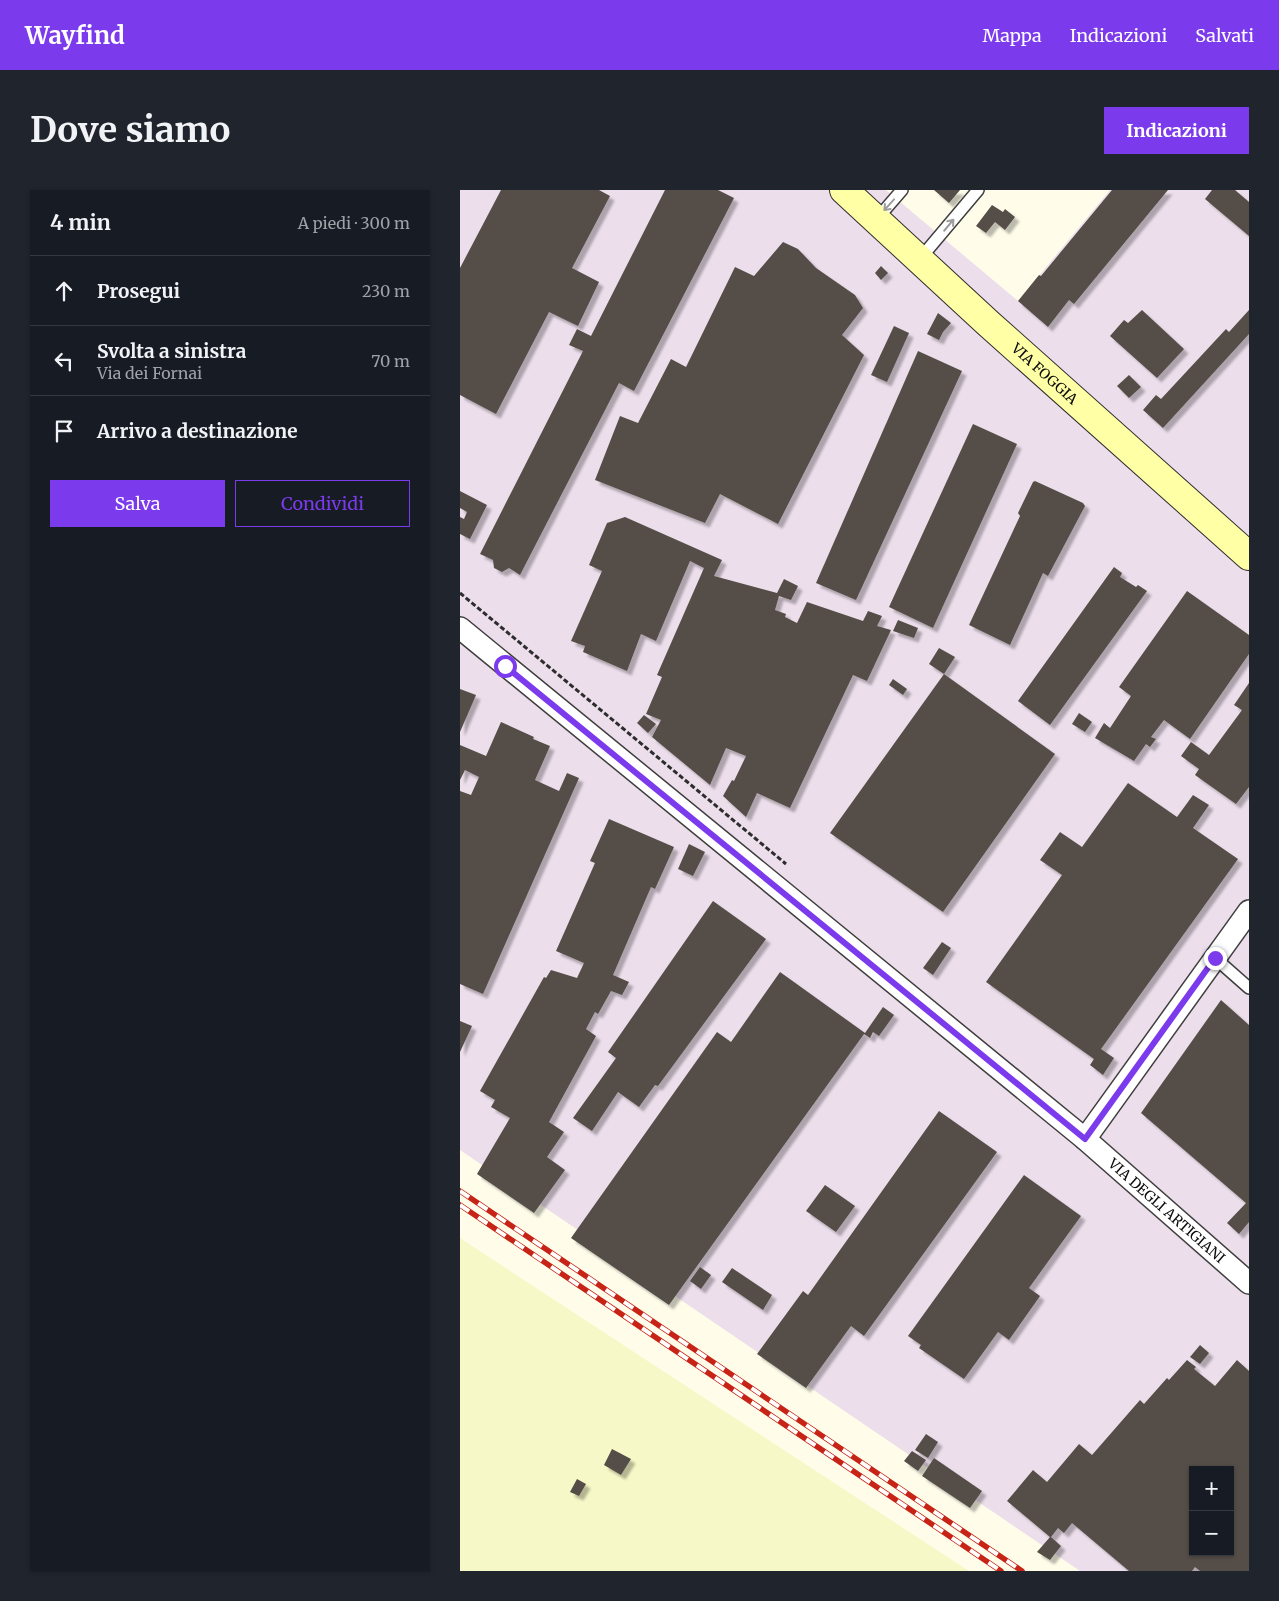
<!DOCTYPE html>
<html lang="it">
<head>
<meta charset="utf-8">
<style>
  :root { --surface:#171b24; --page:#20242c; --text:#f1f3f6; --muted:#9ea1a6; --line:#363941; --accent:#7c3aed }
  body { margin:0; font-family:Merriweather,serif; background:var(--page); color:var(--text) }
  .controls { position:absolute; right:15px; bottom:15px; display:grid; overflow:hidden; border-radius:0px; box-shadow:0 1px 4px #0004 }
  .controls button { width:45px; height:45px; display:grid; place-items:center; padding:0; border:0; border-bottom:1px solid var(--line); background:var(--surface); color:var(--text); font:25px sans-serif }
  .stop { position:absolute; width:15px; height:15px; margin:-11px; border:4px solid #7c3aed; border-radius:50%; background:#fff }
  .stop.end { background:#7c3aed; border-color:#fff; box-shadow:0 1px 5px #0008 }
  .list { margin:0; padding:0; list-style:none }
  h2 { display:flex; justify-content:space-between; align-items:center; height:65px; margin:0; padding:0 20px; font-size:21px }
  h2 small { font-size:16px; font-weight:400; color:var(--muted) }
  .list li { display:grid; grid-template-columns:32px 1fr auto; gap:15px; align-items:center; box-sizing:border-box; height:70px; padding:0 20px; border-top:1px solid var(--line) }
  .list b { display:block; font-size:19px; white-space:nowrap }
  .list p { margin:0; font-size:16px; white-space:nowrap; color:var(--muted) }
  .list em { font-size:16px; font-style:normal; color:var(--muted) }
  .actions { display:flex; gap:10px; padding:15px 20px }
  .actions a { flex:1; padding:11px 0; border:1px solid var(--accent); border-radius:0px; text-align:center; font-size:18px; color:var(--accent) }
  .actions .main { background:var(--accent); color:#fff }
  .icon { flex:none; width:28px; height:28px; fill:none; stroke:currentColor; stroke-width:2; stroke-linecap:round; stroke-linejoin:round }
  .map { position:relative; flex:none; width:789px; height:1381px; overflow:hidden; border-radius:0px }
  header { display:flex; align-items:center; gap:30px; box-sizing:border-box; height:70px; padding:0 25px; background:var(--accent); color:#fff }
  header strong { font-size:24px }
  nav { display:flex; gap:28px; margin-inline-start:auto; font-size:18px }
  .intro { display:flex; align-items:center; justify-content:space-between; box-sizing:border-box; height:120px; padding:0 30px }
  h1 { margin:0; font-size:35px }
  .button { padding:12px 22px; border-radius:0px; background:var(--accent); color:#fff; font-size:18px; font-weight:700 }
  main { display:flex; gap:30px; padding:0 30px }
  aside { flex:1; background:var(--surface); border-radius:0px; box-shadow:0 1px 4px #0004 }
  .map>svg:first-child { display:block }
  .industrial { fill:#ecdeeb; fill-rule:evenodd }
  .farmland { fill:#f6f8c7 }
  .building { fill:#554e47; fill-rule:evenodd; filter:url(#shadow) }
  .lines { fill:none; stroke-linecap:round; stroke-linejoin:round }
  .lane-casing { stroke:#3e3e3e; stroke-width:14 }
  .street-casing { stroke:#3e3e3e; stroke-width:24 }
  .secondary-casing { stroke:#2d2d2d; stroke-width:30 }
  .path { stroke:#2d2d2d; stroke-width:3; stroke-dasharray:5 2.5; stroke-linecap:butt }
  .lane { stroke:#fff; stroke-width:11 }
  .street { stroke:#fff; stroke-width:21 }
  .secondary { stroke:#ffffa5; stroke-width:28 }
  .rail-casing { stroke:#c72317; stroke-width:5.5 }
  .rail { stroke:#fff; stroke-width:4; stroke-dasharray:11; stroke-linecap:butt }
  .oneway { stroke:#9d9d9d }
  .route { stroke:#7c3aed; stroke-width:6 }
  .labels { text-anchor:middle; dominant-baseline:central; stroke-width:5; stroke-linejoin:round; paint-order:stroke }
  .street-label { font-size:14px; fill:#0b0b0b; stroke:#fff }
</style>
</head>
<body>
<header>
<strong>Wayfind</strong>
<nav><a>Mappa</a><a>Indicazioni</a><a>Salvati</a></nav>
</header>
<div class="intro"><h1>Dove siamo</h1><a class="button">Indicazioni</a></div>
<main>
<aside>
<h2>4 min<small>A piedi · 300 m</small></h2>
<ul class="list">
<li><svg class="icon" aria-label="ahead" viewBox="0 0 24 24"><path d="M12 20V5M6 11l6-6 6 6"/></svg><div><b>Prosegui</b></div><em>230 m</em></li>
<li><svg class="icon" aria-label="left" viewBox="0 0 24 24"><path d="M17 20v-9H6M10 6l-5 5 5 5"/></svg><div><b>Svolta a sinistra</b><p>Via dei Fornai</p></div><em>70 m</em></li>
<li><svg class="icon" aria-label="arrive" viewBox="0 0 24 24"><path d="M6 21V4h12l-3 4 3 4H6"/></svg><div><b>Arrivo a destinazione</b></div></li>
</ul>
<div class="actions"><a class="main">Salva</a><a>Condividi</a></div>
</aside>
<div class="map">
<svg width="789" height="1381" viewBox="0 0 789 1381">
  <defs>
    <filter id="shadow"><feDropShadow dx="4.5" dy="4.5" stdDeviation="1" flood-color="#0004"/></filter>
  </defs>
  <rect width="100%" height="100%" fill="#fffdea"/>
  <path class="industrial" d="M 0,0 L 426,0 L 558,111 L 650,0 L 789,0 L 789,1381 L 620,1381 L 0,960 ZM 733,1280 L 770,1280 L 770,1362 L 733,1362 Z"/>
  <polygon class="farmland" points="0,1048 12,1056 509,1381 0,1381"/>
  <g class="building">
    <polygon points="41,0 139,0 150,6 112,78 139,92 118,136 89,122 36,224 0,205 0,78"/>
    <polygon points="205,0 258,0 274,8 174,201 159,193 60,385 49,378 42,382 34,378 33,370 20,364 123,161 109,155 117,139 131,146"/>
    <polygon points="474,0 500,0 489,13"/>
    <polygon points="652,0 708,0 614,114 609,110 588,137 558,111 579,85 581,86"/>
    <polygon points="752,0 775,0 789,12 789,46 745,9"/>
    <polygon points="532,15 543,22 545,19 555,27 545,40 535,32 526,43 516,36"/>
    <polygon points="323,52 338,59 356,78 395,105 403,118 382,145 404,165 318,334 260,304 245,333 135,290 160,226 178,233 211,169 226,177 275,77 294,86"/>
    <polygon points="421,76 428,83 421,90 415,83"/>
    <polygon points="682,120 724,159 697,188 650,146 664,130 668,133"/>
    <polygon points="789,120 789,144 703,238 683,220 696,205 701,209 766,139 769,142"/>
    <polygon points="478,123 491,133 483,142 479,150 467,144"/>
    <polygon points="434,136 449,143 427,192 411,185"/>
    <polygon points="458,161 502,181 396,410 356,393"/>
    <polygon points="669,185 681,197 669,208 657,196"/>
    <polygon points="513,234 557,254 473,438 429,417"/>
    <polygon points="575,291 623,313 625,316 588,386 583,383 550,455 509,435 560,326 558,323 573,292"/>
    <polygon points="0,301 27,315 10,349 0,344 0,327 4,329 7,322 0,318"/>
    <polygon points="165,327 262,370 254,386 317,403 324,389 338,396 331,410 319,406 315,420 326,424 325,427 337,433 347,412 403,431 408,421 422,426 417,436 431,440 407,491 393,485 330,618 297,603 286,627 263,606 272,590 274,591 286,566 266,558 250,595 192,547 201,530 186,524 202,487 197,485 244,378 230,371 196,451 181,444 167,481 123,462 125,456 111,451 142,381 129,375 147,333"/>
    <polygon points="654,377 662,383 660,387 676,397 678,395 687,401 590,535 558,511"/>
    <polygon points="727,401 789,445 789,464 730,549 704,530 691,547 696,549 690,557 686,554 674,571 635,548 644,533 650,538 671,506 659,497"/>
    <polygon points="438,430 458,438 454,448 433,441"/>
    <polygon points="479,458 495,467 484,484 469,474"/>
    <polygon points="484,484 595,564 483,722 370,643"/>
    <polygon points="433,489 447,499 443,505 429,495"/>
    <polygon points="789,493 789,597 776,614 735,585 739,579 721,566 731,552 749,565 782,520 774,515"/>
    <polygon points="0,499 16,505 0,542"/>
    <polygon points="619,523 632,532 625,542 612,534"/>
    <polygon points="184,525 196,534 188,543 177,533"/>
    <polygon points="41,532 74,547 73,549 90,556 75,590 99,601 107,583 119,588 23,804 0,794 0,601 11,605 19,587 5,580 0,590 0,555 26,566"/>
    <polygon points="668,593 717,627 733,605 749,615 733,638 778,669 641,859 654,868 643,885 630,875 634,869 526,792 602,685 580,670 600,642 622,657"/>
    <polygon points="149,629 214,657 195,699 191,697 153,785 169,792 162,805 151,801 138,824 135,822 126,839 136,846 89,932 104,942 87,967 105,980 74,1023 17,984 50,928 31,917 35,910 20,901 84,787 86,788 91,780 117,788 124,773 96,761 135,673 130,671"/>
    <polygon points="229,654 245,662 233,686 218,679"/>
    <polygon points="253,711 306,749 198,896 195,895 179,917 158,902 132,941 113,928 156,868 148,862"/>
    <polygon points="482,752 491,758 473,785 463,778"/>
    <polygon points="320,782 405,843 423,817 434,825 419,846 413,842 410,848 404,844 209,1115 111,1048 257,842 271,852"/>
    <polygon points="761,810 789,835 789,1032 779,1044 767,1033 786,1013 681,923"/>
    <polygon points="0,831 12,836 0,862"/>
    <polygon points="479,921 537,962 404,1146 391,1136 346,1198 297,1164 343,1101 348,1105"/>
    <polygon points="564,985 621,1026 569,1098 580,1106 549,1150 538,1142 504,1189 459,1158 461,1155 448,1146"/>
    <polygon points="365,995 395,1016 376,1042 346,1021"/>
    <polygon points="240,1077 251,1085 241,1099 230,1091"/>
    <polygon points="272,1078 312,1105 303,1120 262,1092"/>
    <polygon points="740,1155 749,1163 740,1174 730,1167"/>
    <path d="M 727,1170 L 736,1177 L 734,1179 L 755,1196 L 777,1170 L 789,1181 L 789,1381 L 740,1381 L 735,1377 L 732,1381 L 669,1381 L 612,1333 L 604,1343 L 598,1338 L 591,1347 L 601,1356 L 590,1370 L 577,1362 L 590,1347 L 547,1311 L 573,1280 L 587,1292 L 619,1254 L 632,1265 L 680,1210 L 684,1214 L 707,1188 L 709,1190 ZM 733,1280 L 770,1280 L 770,1362 L 733,1362 Z"/>
    <polygon points="466,1244 478,1252 468,1268 455,1260"/>
    <polygon points="152,1259 171,1269 161,1285 144,1275"/>
    <polygon points="452,1261 466,1270 458,1281 444,1271"/>
    <polygon points="474,1268 522,1301 510,1318 462,1286"/>
    <polygon points="117,1289 126,1294 119,1306 110,1302"/>
  </g>
  <g class="lines">
    <defs>
      <g id="lane">
        <polyline points="416,30 442,0"/>
        <polyline points="459,70 518,0"/>
        <polyline points="755,768 789,798"/>
      </g>
      <g id="street">
        <path id="s1" d="M 0,438 L 625,949 L 789,1093"/>
        <polyline points="625,949 789,721"/>
      </g>
      <g id="secondary">
        <path id="s2" d="M 384,0 L 529,134 L 789,366"/>
      </g>
    </defs>
    <use href="#lane" class="lane-casing"/>
    <use href="#street" class="street-casing"/>
    <use href="#secondary" class="secondary-casing"/>
    <polyline class="path" points="0,403 326,674"/>
    <use href="#lane" class="lane"/>
    <use href="#street" class="street"/>
    <use href="#secondary" class="secondary"/>
    <defs>
      <g id="rail">
        <polyline points="0,1001 562,1381"/>
        <polyline points="0,1015 541,1381"/>
      </g>
    </defs>
    <use href="#rail" class="rail-casing"/>
    <use href="#rail" class="rail"/>
  </g>
  <defs><path id="oneway-shaft" d="M-6 0H5M1.5-3L5.5 0L1.5 3" fill="none" stroke-width="1.6" stroke-linecap="round" stroke-linejoin="round" transform="scale(1.25)"/></defs>
  <g class="oneway">
    <use href="#oneway-shaft" transform="translate(429 15) rotate(132)"/>
    <use href="#oneway-shaft" transform="translate(489 35) rotate(-50)"/>
  </g>
  <g class="lines">
    <polyline class="route" points="45,476 625,949 755,768"/>
  </g>
  <g class="labels">
    <g class="street-label">
      <text stroke="none"><textPath href="#s2" startOffset="272">VIA FOGGIA</textPath></text>
      <text stroke="none"><textPath href="#s1" startOffset="916">VIA DEGLI ARTIGIANI</textPath></text>
    </g>
  </g>
</svg>
<div class="controls">
<button>+</button>
<button>−</button>
</div>
<div class="stop" style="left:45px;top:476px"></div>
<div class="stop end" style="left:755px;top:768px"></div>
</div>
</main>
</body>
</html>
